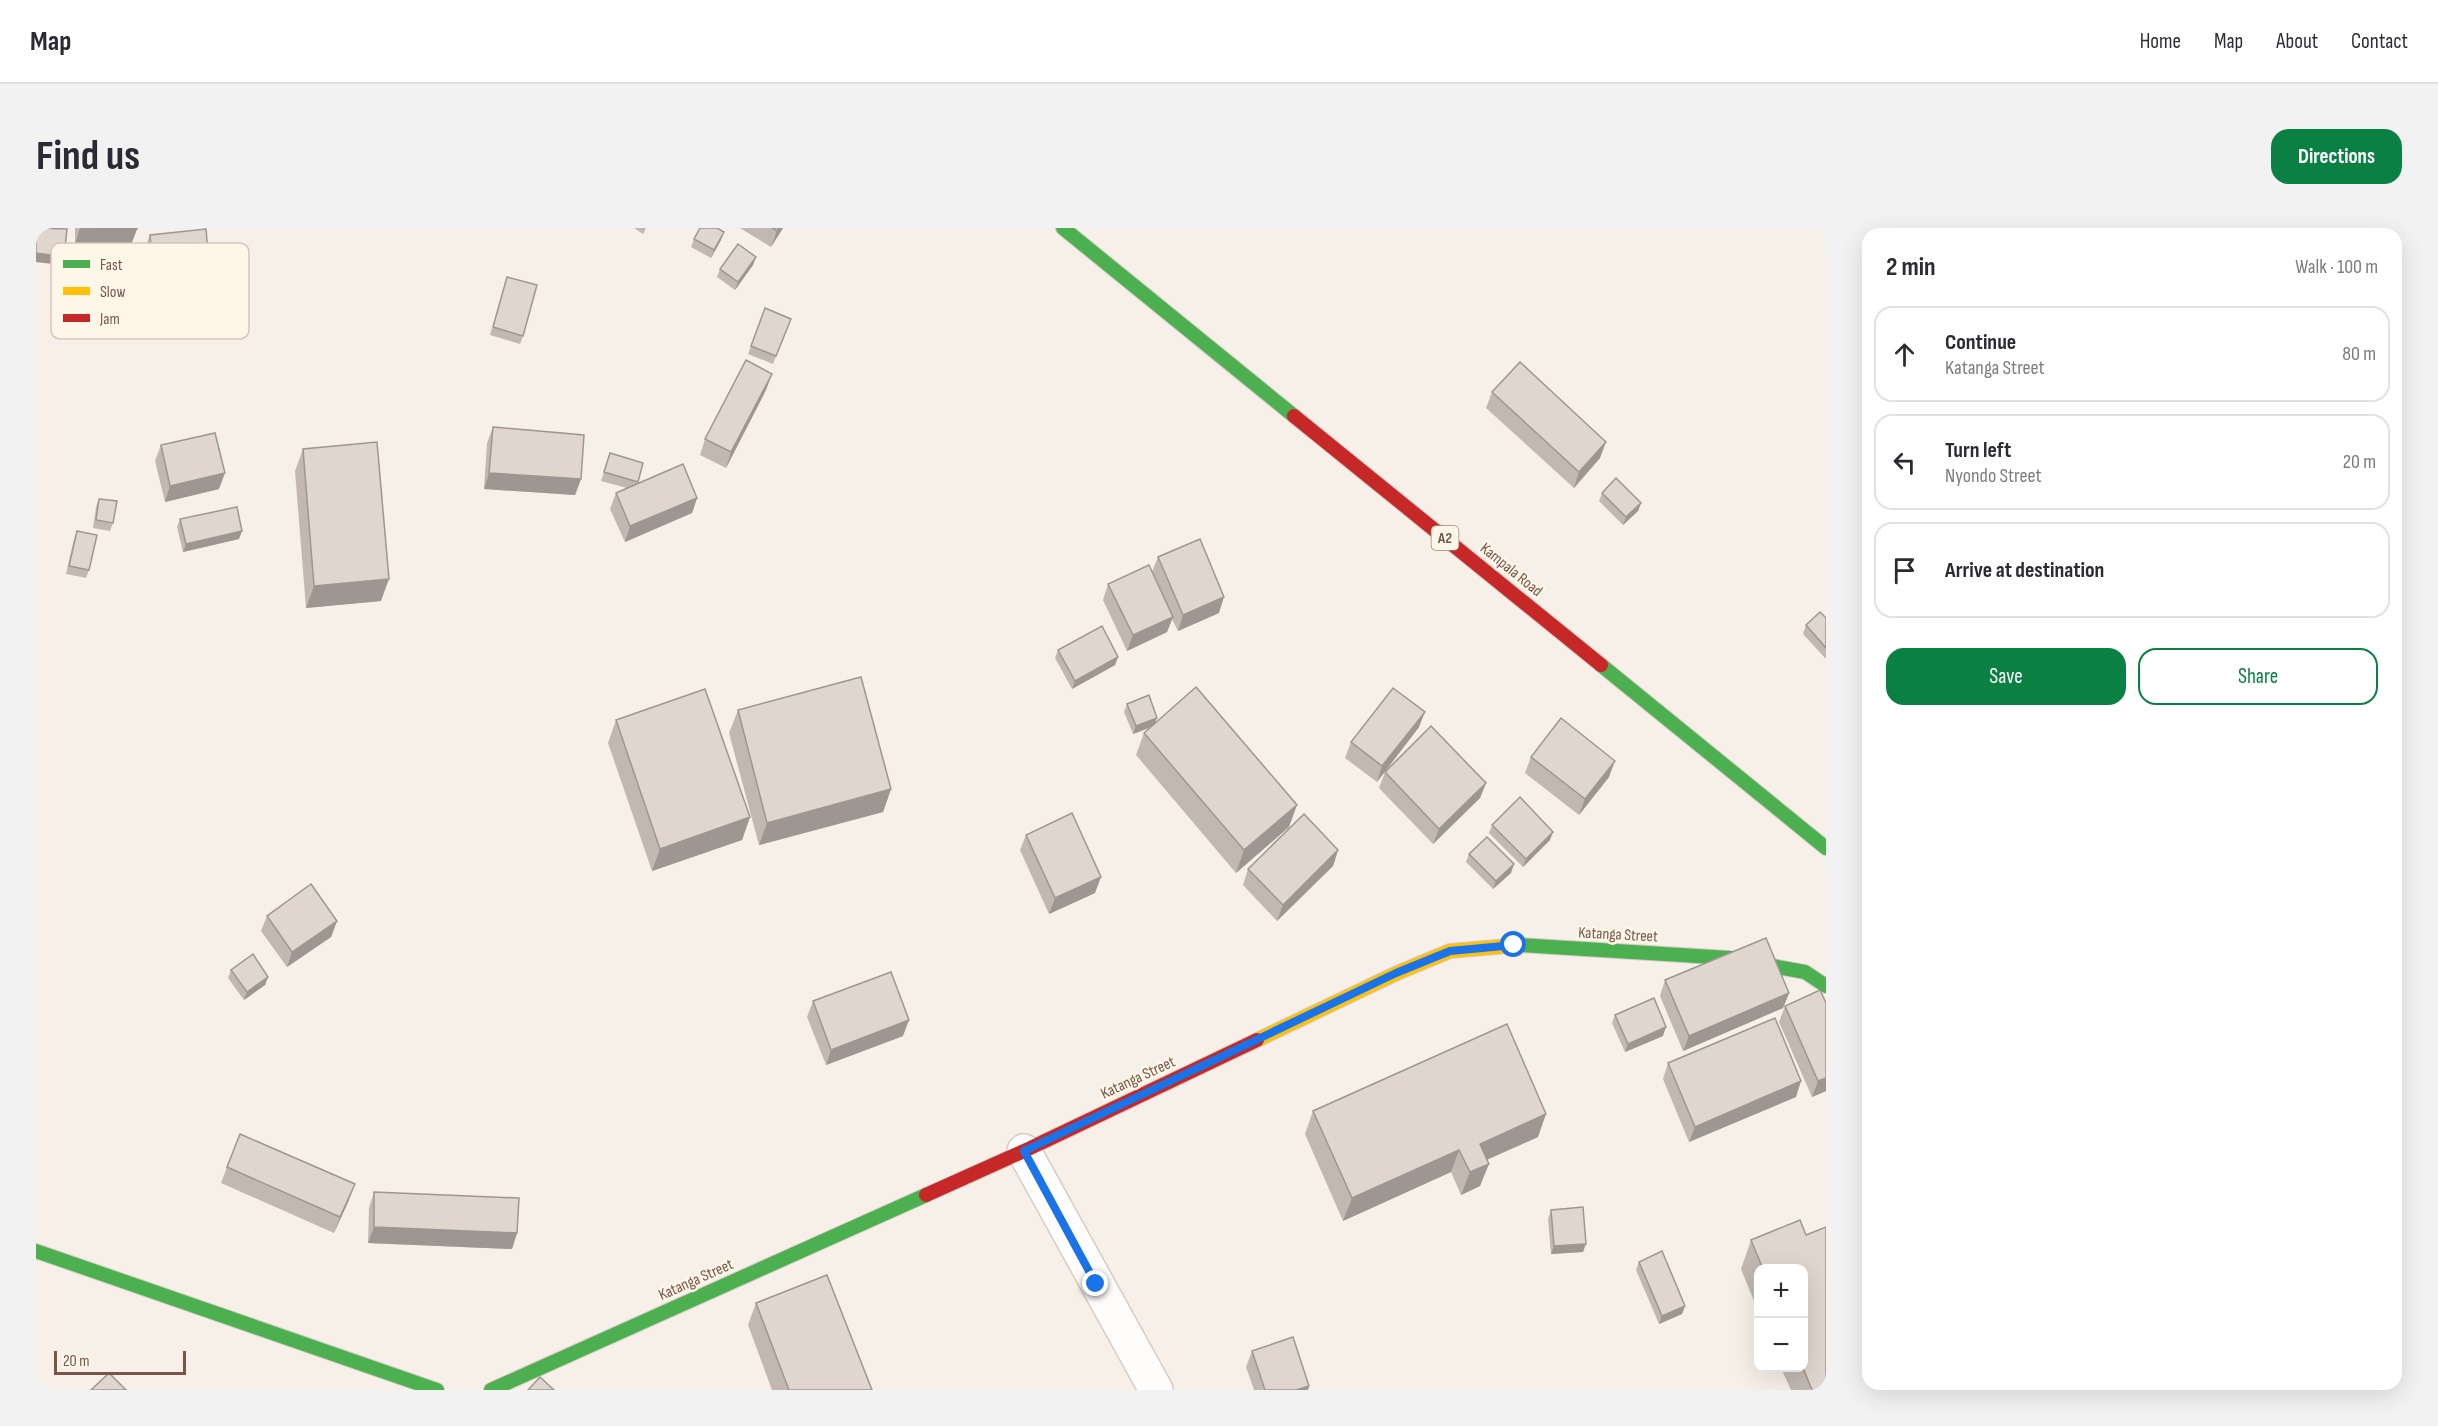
<!DOCTYPE html>
<html lang="en">
<head>
<meta charset="utf-8">
<style>
  :root { --surface:#fff; --page:#f2f2f3; --text:#2b2b33; --muted:#7c7c81; --line:#e1e1e2; --accent:#0b8043 }
  body { margin:0; font-family:"Sofia Sans Condensed",sans-serif; background:var(--page); color:var(--text) }
  .controls { position:absolute; right:18px; bottom:18px; display:grid; overflow:hidden; border-radius:12px; box-shadow:0 6px 24px #0002 }
  .controls button { width:54px; height:54px; display:grid; place-items:center; padding:0; border:0; border-bottom:2px solid var(--line); background:var(--surface); color:var(--text); font:30px sans-serif }
  .scale { position:absolute; left:18px; bottom:15px; width:132px; box-sizing:border-box; padding-left:6px; border:3px solid #755649; border-top:0; font-size:16px; line-height:21px; white-space:nowrap; color:#755649; -webkit-text-stroke:4px #fff6ea; paint-order:stroke }
  .stop { position:absolute; width:18px; height:18px; margin:-14px; border:4px solid #1a73e8; border-radius:50%; background:#fff }
  .stop.end { background:#1a73e8; border-color:#fff; box-shadow:0 2px 6px #0008 }
  .list { margin:0; padding:0; list-style:none }
  h2 { display:flex; justify-content:space-between; align-items:center; height:78px; margin:0; padding:0 24px; font-size:26px }
  h2 small { font-size:20px; font-weight:400; color:var(--muted) }
  .list li { display:grid; grid-template-columns:39px 1fr auto; gap:18px; align-items:center; box-sizing:border-box; height:96px; margin:0 12px 12px; padding:0 12px; border:2px solid var(--line); border-radius:18px }
  .list b { display:block; font-size:22px; white-space:nowrap }
  .list p { margin:0; font-size:20px; white-space:nowrap; color:var(--muted) }
  .list em { font-size:20px; font-style:normal; color:var(--muted) }
  .actions { display:flex; gap:12px; padding:18px 24px }
  .actions a { flex:1; padding:14px 0; border:2px solid var(--accent); border-radius:18px; text-align:center; font-size:21px; color:var(--accent) }
  .actions .main { background:var(--accent); color:#fff }
  .icon { flex:none; width:33px; height:33px; fill:none; stroke:currentColor; stroke-width:2; stroke-linecap:round; stroke-linejoin:round }
  .map { position:relative; flex:none; width:1790px; height:1162px; overflow:hidden; border-radius:18px }
  header { display:flex; align-items:center; gap:36px; box-sizing:border-box; height:84px; padding:0 30px; background:var(--surface); border-bottom:2px solid var(--line) }
  header strong { font-size:28px }
  nav { display:flex; gap:33px; margin-inline-start:auto; font-size:21px }
  .intro { display:flex; align-items:center; justify-content:space-between; box-sizing:border-box; height:144px; padding:0 36px }
  h1 { margin:0; font-size:42px }
  .button { padding:15px 27px; border-radius:18px; background:var(--accent); color:#fff; font-size:21px; font-weight:700 }
  main { display:flex; gap:36px; padding:0 36px }
  aside { flex:1; background:var(--surface); border-radius:18px; box-shadow:0 6px 24px #0002 }
  .map>svg:first-child { display:block }
  .lines { fill:none; stroke-linecap:round; stroke-linejoin:round }
  .street-casing { stroke:#d5ccc6; stroke-width:36 }
  .fast-casing { stroke:#d6ccc6; stroke-width:16 }
  .slow-casing { stroke:#d6ccc6; stroke-width:16 }
  .jam-casing { stroke:#d6ccc6; stroke-width:16 }
  .street { stroke:#fefdfc; stroke-width:33 }
  .fast { stroke:#4caf50; stroke-width:14 }
  .slow { stroke:#ffc107; stroke-width:14 }
  .jam { stroke:#c62828; stroke-width:14 }
  .wall { fill:#c2b8b1 }
  .shaded-wall { fill:#9e9690 }
  .building { fill:#e1d6ce; stroke:#9e9690; stroke-width:1.5 }
  .route { stroke:#1a73e8; stroke-width:8 }
  .labels { text-anchor:middle; dominant-baseline:central; stroke-width:5; stroke-linejoin:round; paint-order:stroke }
  .shield { fill:#fff6ea; stroke:#9e8679; stroke-width:1.5 }
  .shield-label { font-size:15px; font-weight:bold; fill:#755649 }
  .street-label { font-size:16px; fill:#755649; stroke:#fff6ea }
  .key { fill:#fff6ea; stroke:#d6c6ba; stroke-width:1.5 }
  .key-label { font-size:16px; fill:#755649 }
</style>
</head>
<body>
<header>
<strong>Map</strong>
<nav><a>Home</a><a>Map</a><a>About</a><a>Contact</a></nav>
</header>
<div class="intro"><h1>Find us</h1><a class="button">Directions</a></div>
<main>
<div class="map">
<svg width="1790" height="1162" viewBox="0 0 1790 1162">
  <rect width="100%" height="100%" fill="#f6f0e9"/>
  <g class="lines">
    <defs>
      <polyline id="street" points="988,923 1120,1162"/>
      <g id="fast">
        <polyline points="1027,0 1258,188"/>
        <polyline points="1565,437 1790,620"/>
        <polyline points="1483,717 1693,730 1769,744 1790,758"/>
        <polyline points="0,1023 401,1162"/>
        <polyline points="455,1162 890,967"/>
      </g>
      <polyline id="slow" points="1221,812 1361,745 1414,723 1483,717"/>
      <g id="jam">
        <polyline points="1258,188 1565,437"/>
        <polyline points="890,967 988,923 1221,812"/>
      </g>
    </defs>
    <use href="#street" class="street-casing"/>
    <use href="#fast" class="fast-casing"/>
    <use href="#slow" class="slow-casing"/>
    <use href="#jam" class="jam-casing"/>
    <use href="#street" class="street"/>
    <use href="#fast" class="fast"/>
    <use href="#slow" class="slow"/>
    <use href="#jam" class="jam"/>
  </g>
  <g class="wall">
    <polygon points="39,0 101,0 95,17 39,16"/>
    <polygon points="598,0 610,0 607,6"/>
    <polygon points="704,0 747,0 735,19"/>
    <polygon points="114,7 176,71 171,87 115,92 108,22"/>
    <polygon points="658,11 685,12 675,30 655,19"/>
    <polygon points="720,29 717,37 699,62 681,49 684,41"/>
    <polygon points="471,49 487,108 484,116 454,107"/>
    <polygon points="729,80 755,91 737,136 712,126"/>
    <polygon points="730,162 690,240 664,227 669,211"/>
    <polygon points="1456,164 1564,230 1538,260 1450,180"/>
    <polygon points="457,199 545,251 539,267 448,261 451,215"/>
    <polygon points="125,217 183,261 129,274 119,233"/>
    <polygon points="267,221 345,373 270,380 259,243"/>
    <polygon points="574,225 607,235 601,256 661,270 656,285 589,314 574,281 580,265 591,260 565,253"/>
    <polygon points="1566,265 1605,275 1602,283 1587,297 1563,273"/>
    <polygon points="63,271 77,295 74,303 57,300 60,279"/>
    <polygon points="144,291 203,311 147,324 141,299"/>
    <polygon points="41,303 53,342 50,350 30,346 38,311"/>
    <polygon points="1122,329 1183,385 1142,403 1136,391 1131,404 1091,423 1067,372 1072,356 1116,344"/>
    <polygon points="1790,390 1790,430 1789,430 1767,406 1770,397"/>
    <polygon points="1022,422 1082,429 1079,437 1036,461 1019,430"/>
    <polygon points="1091,476 1119,495 1253,599 1200,645 1100,527 1108,505 1115,499 1097,506 1088,484"/>
    <polygon points="702,482 855,561 847,584 723,617 693,505"/>
    <polygon points="580,492 714,589 706,612 616,643 572,515"/>
    <polygon points="1383,499 1341,554 1309,530 1315,514"/>
    <polygon points="1495,529 1573,549 1543,587 1489,545"/>
    <polygon points="1349,544 1450,555 1444,570 1397,616 1343,560"/>
    <polygon points="1456,597 1514,612 1487,639 1453,605"/>
    <polygon points="990,607 1059,665 1013,686 984,622"/>
    <polygon points="1302,622 1297,638 1241,693 1207,657 1212,641"/>
    <polygon points="1433,626 1475,645 1457,661 1430,634"/>
    <polygon points="231,688 301,693 295,709 251,739 225,703"/>
    <polygon points="195,742 232,749 229,757 208,772 192,750"/>
    <polygon points="1629,752 1753,765 1747,780 1647,823 1624,768"/>
    <polygon points="777,773 867,808 790,837 771,789"/>
    <polygon points="1790,775 1790,863 1776,869 1743,794 1749,778"/>
    <polygon points="1579,787 1627,808 1589,824 1576,795"/>
    <polygon points="1632,835 1760,869 1653,914 1627,851"/>
    <polygon points="1277,883 1502,909 1451,932 1444,958 1425,967 1415,944 1307,993 1269,906"/>
    <polygon points="191,939 313,972 298,1005 185,955"/>
    <polygon points="338,964 481,1005 476,1021 332,1015 333,980"/>
    <polygon points="1515,982 1547,1024 1515,1026 1512,991"/>
    <polygon points="1764,992 1770,1007 1790,999 1790,1162 1755,1162 1745,1140 1767,1140 1767,1041 1722,1041 1722,1083 1705,1041 1715,1012"/>
    <polygon points="1603,1034 1649,1078 1646,1086 1623,1096 1600,1042"/>
    <polygon points="720,1075 836,1162 736,1162 712,1097"/>
    <polygon points="1216,1123 1272,1162 1218,1162 1210,1139"/>
  </g>
  <g class="shaded-wall">
    <polygon points="44,0 101,1 95,17 39,16"/>
    <polygon points="743,0 747,0 735,19 741,3"/>
    <polygon points="688,4 685,12 675,30 678,22"/>
    <polygon points="0,25 28,29 25,37 0,34"/>
    <polygon points="720,29 717,37 699,62 702,54"/>
    <polygon points="176,71 171,87 115,92 120,76"/>
    <polygon points="736,146 730,162 690,240 695,224"/>
    <polygon points="1570,214 1564,230 1538,260 1543,244"/>
    <polygon points="189,245 183,261 129,274 134,258"/>
    <polygon points="453,245 545,251 539,267 448,261"/>
    <polygon points="661,270 656,285 589,314 594,298"/>
    <polygon points="1605,275 1602,283 1587,297 1590,289"/>
    <polygon points="206,303 203,311 147,324 150,316"/>
    <polygon points="353,351 345,373 270,380 278,358"/>
    <polygon points="1188,369 1183,385 1142,403 1147,387"/>
    <polygon points="1137,389 1131,404 1091,423 1097,407"/>
    <polygon points="1082,429 1079,437 1036,461 1039,453"/>
    <polygon points="1389,484 1383,499 1341,554 1346,538"/>
    <polygon points="1121,490 1118,498 1097,506 1100,498"/>
    <polygon points="1579,533 1573,549 1543,587 1549,571"/>
    <polygon points="1450,555 1444,570 1397,616 1403,601"/>
    <polygon points="855,561 847,584 723,617 731,595"/>
    <polygon points="1261,577 1253,599 1200,645 1208,622"/>
    <polygon points="714,589 706,612 616,643 624,621"/>
    <polygon points="1517,604 1514,612 1487,639 1490,631"/>
    <polygon points="1302,622 1297,638 1241,693 1247,677"/>
    <polygon points="1478,636 1475,645 1457,661 1460,653"/>
    <polygon points="1065,649 1059,665 1013,686 1019,670"/>
    <polygon points="301,693 295,709 251,739 256,724"/>
    <polygon points="232,749 229,757 208,772 211,764"/>
    <polygon points="1753,765 1747,780 1647,823 1653,808"/>
    <polygon points="873,792 867,808 790,837 795,822"/>
    <polygon points="1630,799 1627,808 1589,824 1592,816"/>
    <polygon points="1790,850 1790,863 1776,869 1782,853"/>
    <polygon points="1765,853 1760,869 1653,914 1659,899"/>
    <polygon points="1510,886 1502,909 1436,938 1444,916"/>
    <polygon points="1423,922 1415,944 1307,993 1316,970"/>
    <polygon points="1453,936 1444,958 1425,967 1434,944"/>
    <polygon points="319,956 313,972 298,1005 304,989"/>
    <polygon points="338,999 481,1005 476,1021 332,1015"/>
    <polygon points="1550,1016 1547,1024 1515,1026 1518,1018"/>
    <polygon points="1649,1078 1646,1086 1623,1096 1626,1088"/>
    <polygon points="1273,1158 1272,1162 1260,1162"/>
  </g>
  <g class="building">
    <polygon points="0,0 31,1 28,29 0,25"/>
    <polygon points="53,0 101,0 101,1"/>
    <polygon points="664,0 681,0 688,4 678,22 658,11"/>
    <polygon points="736,0 743,0 741,3"/>
    <polygon points="170,1 176,71 120,76 114,7"/>
    <polygon points="702,16 720,29 702,54 684,41"/>
    <polygon points="471,49 501,57 487,108 457,99"/>
    <polygon points="729,80 755,91 740,128 715,118"/>
    <polygon points="710,132 736,146 695,224 669,211"/>
    <polygon points="1484,134 1570,214 1543,244 1456,164"/>
    <polygon points="457,199 548,207 545,251 453,245"/>
    <polygon points="179,205 189,245 134,258 125,217"/>
    <polygon points="341,214 353,351 278,358 267,221"/>
    <polygon points="574,225 607,235 602,254 568,244"/>
    <polygon points="647,236 661,270 594,298 580,265"/>
    <polygon points="1580,250 1605,275 1590,289 1566,265"/>
    <polygon points="63,271 81,273 77,295 60,292"/>
    <polygon points="201,279 206,303 150,316 144,291"/>
    <polygon points="41,303 61,307 53,342 33,338"/>
    <polygon points="1164,311 1188,369 1147,387 1122,329"/>
    <polygon points="1113,337 1137,389 1097,407 1072,356"/>
    <polygon points="1784,384 1790,390 1790,420 1770,397"/>
    <polygon points="1066,398 1082,429 1039,453 1022,422"/>
    <polygon points="825,449 855,561 731,595 702,482"/>
    <polygon points="1160,459 1261,577 1208,622 1108,505"/>
    <polygon points="1357,460 1389,484 1346,538 1315,514"/>
    <polygon points="669,461 714,589 624,621 580,492"/>
    <polygon points="1113,467 1121,490 1100,498 1091,476"/>
    <polygon points="1525,490 1579,533 1549,571 1495,529"/>
    <polygon points="1395,498 1450,555 1403,601 1349,544"/>
    <polygon points="1484,569 1517,604 1490,631 1456,597"/>
    <polygon points="1036,585 1065,649 1019,670 990,607"/>
    <polygon points="1268,586 1302,622 1247,677 1212,641"/>
    <polygon points="1451,609 1478,636 1460,653 1433,626"/>
    <polygon points="275,656 301,693 256,724 231,688"/>
    <polygon points="1730,710 1753,765 1653,808 1629,752"/>
    <polygon points="217,726 232,749 211,764 195,742"/>
    <polygon points="855,744 873,792 795,822 777,773"/>
    <polygon points="1784,762 1790,775 1790,850 1782,853 1749,778"/>
    <polygon points="1618,770 1630,799 1592,816 1579,787"/>
    <polygon points="1739,790 1765,853 1659,899 1632,835"/>
    <polygon points="1471,796 1510,886 1444,916 1453,936 1434,944 1423,922 1316,970 1277,883"/>
    <polygon points="204,906 319,956 304,989 191,939"/>
    <polygon points="338,964 483,970 481,1005 338,999"/>
    <polygon points="1547,979 1550,1016 1518,1018 1515,982"/>
    <polygon points="1764,992 1770,1007 1790,999 1790,1162 1776,1162 1767,1140 1767,1041 1727,1041 1715,1012"/>
    <polygon points="1626,1023 1649,1078 1626,1088 1603,1034"/>
    <polygon points="791,1047 836,1162 753,1162 720,1075"/>
    <polygon points="1257,1109 1273,1158 1260,1162 1229,1162 1216,1123"/>
    <polygon points="73,1145 90,1162 55,1162"/>
    <polygon points="504,1149 518,1162 492,1162"/>
  </g>
  <g class="lines">
    <polyline class="route" points="1060,1056 988,923 1360,745 1414,723 1478,717"/>
  </g>
  <g class="labels">
    <rect class="shield" x="1395.5" y="298" width="27" height="24" rx="4.5"/>
    <g class="shield-label">
      <text x="1409" y="310">A2</text>
    </g>
    <g class="street-label">
      <text transform="translate(1475 342) rotate(39)">Kampala Road</text>
      <text transform="translate(1582 707) rotate(3)">Katanga Street</text>
      <text transform="translate(1102 850) rotate(-25)">Katanga Street</text>
      <text transform="translate(660 1052) rotate(-24)">Katanga Street</text>
    </g>
  </g>
  <rect x="15" y="15" width="198" height="96" rx="9" class="key"/>
  <rect x="27" y="32" width="27" height="8" fill="#4caf50"/>
  <rect x="27" y="59" width="27" height="8" fill="#ffc107"/>
  <rect x="27" y="86" width="27" height="8" fill="#c62828"/>
  <g class="key-label">
    <text x="64" y="42">Fast</text>
    <text x="64" y="69">Slow</text>
    <text x="64" y="96">Jam</text>
  </g>
</svg>
<div class="controls">
<button>+</button>
<button>−</button>
</div>
<div class="scale">20 m</div>
<div class="stop" style="left:1478px;top:717px"></div>
<div class="stop end" style="left:1060px;top:1056px"></div>
</div>
<aside>
<h2>2 min<small>Walk · 100 m</small></h2>
<ul class="list">
<li><svg class="icon" aria-label="ahead" viewBox="0 0 24 24"><path d="M12 20V5M6 11l6-6 6 6"/></svg><div><b>Continue</b><p>Katanga Street</p></div><em>80 m</em></li>
<li><svg class="icon" aria-label="left" viewBox="0 0 24 24"><path d="M17 20v-9H6M10 6l-5 5 5 5"/></svg><div><b>Turn left</b><p>Nyondo Street</p></div><em>20 m</em></li>
<li><svg class="icon" aria-label="arrive" viewBox="0 0 24 24"><path d="M6 21V4h12l-3 4 3 4H6"/></svg><div><b>Arrive at destination</b></div></li>
</ul>
<div class="actions"><a class="main">Save</a><a>Share</a></div>
</aside>
</main>
</body>
</html>
